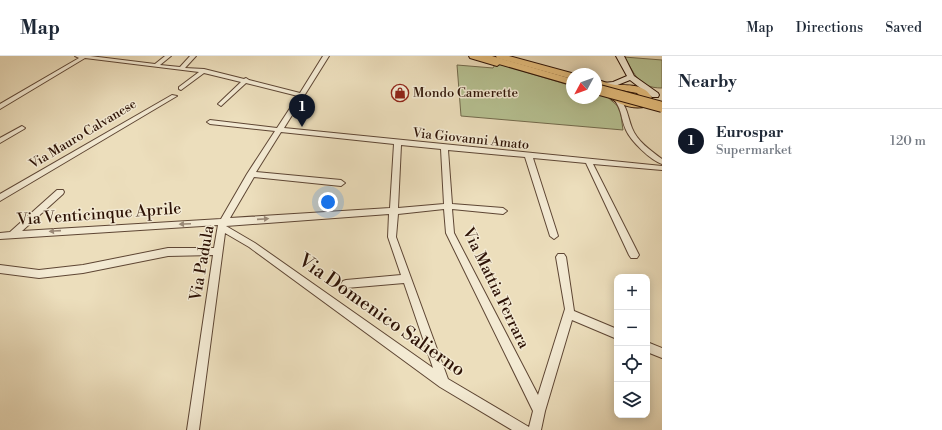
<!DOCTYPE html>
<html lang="en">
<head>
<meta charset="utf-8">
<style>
  :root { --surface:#fff; --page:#f2f2f3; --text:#1f2937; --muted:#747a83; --line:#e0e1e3; --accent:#111827 }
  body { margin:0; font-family:"Libre Bodoni",serif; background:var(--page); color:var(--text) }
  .controls { position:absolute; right:12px; bottom:12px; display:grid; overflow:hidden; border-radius:8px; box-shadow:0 2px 10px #0003 }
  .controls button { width:36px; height:36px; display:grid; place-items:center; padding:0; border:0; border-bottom:1px solid var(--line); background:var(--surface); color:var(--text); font:20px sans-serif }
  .compass { position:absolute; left:566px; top:12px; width:36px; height:36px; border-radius:50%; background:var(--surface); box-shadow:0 2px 10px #0003; rotate:229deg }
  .you { position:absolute; left:328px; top:146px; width:14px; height:14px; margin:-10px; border:3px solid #fff; border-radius:50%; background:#1a73e8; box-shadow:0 0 0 6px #1a73e833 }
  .badge { display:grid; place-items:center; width:26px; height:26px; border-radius:50%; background:var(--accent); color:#fff; font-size:13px; font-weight:700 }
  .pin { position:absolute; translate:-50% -33px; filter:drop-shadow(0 1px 2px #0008) }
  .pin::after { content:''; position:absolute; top:21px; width:14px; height:12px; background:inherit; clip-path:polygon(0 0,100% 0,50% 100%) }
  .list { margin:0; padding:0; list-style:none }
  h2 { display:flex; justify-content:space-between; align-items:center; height:52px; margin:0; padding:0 16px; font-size:17px }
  h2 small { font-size:13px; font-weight:400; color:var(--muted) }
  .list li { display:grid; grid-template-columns:26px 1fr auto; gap:12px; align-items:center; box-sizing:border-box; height:64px; padding:0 16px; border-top:1px solid var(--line) }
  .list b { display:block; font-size:15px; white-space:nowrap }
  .list p { margin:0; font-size:13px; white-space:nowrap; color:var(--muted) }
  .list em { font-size:13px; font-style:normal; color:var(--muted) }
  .icon { flex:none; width:22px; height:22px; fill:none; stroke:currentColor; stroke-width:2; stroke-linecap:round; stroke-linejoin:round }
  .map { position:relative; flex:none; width:662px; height:374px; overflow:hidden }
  header { display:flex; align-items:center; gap:24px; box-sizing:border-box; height:56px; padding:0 20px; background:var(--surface); border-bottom:1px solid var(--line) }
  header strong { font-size:19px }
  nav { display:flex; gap:22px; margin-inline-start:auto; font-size:14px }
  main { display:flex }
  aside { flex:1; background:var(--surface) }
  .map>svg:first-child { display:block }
  .green { fill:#b6c192; stroke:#726a4c }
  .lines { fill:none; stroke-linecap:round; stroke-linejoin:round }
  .street-casing { stroke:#5e4634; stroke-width:2 }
  .secondary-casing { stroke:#2e1306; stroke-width:2 }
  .primary-casing { stroke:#2e1306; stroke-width:2 }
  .highway-casing { stroke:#2e1306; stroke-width:2 }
  .street { fill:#f3ead3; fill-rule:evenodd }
  .secondary { fill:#f3ead3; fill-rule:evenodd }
  .primary { fill:#e6bf7e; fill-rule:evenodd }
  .highway { fill:#e6bf7e; fill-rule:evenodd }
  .highway-bridge-casing { stroke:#2e1306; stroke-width:12; stroke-linecap:butt }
  .highway-bridge { stroke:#e6bf7e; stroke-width:10 }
  .oneway { fill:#9a8977 }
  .labels { text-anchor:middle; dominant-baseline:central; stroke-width:3; stroke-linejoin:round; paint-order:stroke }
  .far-poi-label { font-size:13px; fill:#2e1306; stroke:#f3ead3; text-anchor:start }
  .far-street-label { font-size:13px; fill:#2e1306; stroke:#f3ead3 }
  .street-label { font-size:16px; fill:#2e1306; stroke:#f3ead3 }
  .near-street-label { font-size:19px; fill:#2e1306; stroke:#f3ead3 }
</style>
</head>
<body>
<header>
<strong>Map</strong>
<nav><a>Map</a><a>Directions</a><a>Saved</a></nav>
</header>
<main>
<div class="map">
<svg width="662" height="374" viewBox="0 0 662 374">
  <rect width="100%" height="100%" fill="#ecdebc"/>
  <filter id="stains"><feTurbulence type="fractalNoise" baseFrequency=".005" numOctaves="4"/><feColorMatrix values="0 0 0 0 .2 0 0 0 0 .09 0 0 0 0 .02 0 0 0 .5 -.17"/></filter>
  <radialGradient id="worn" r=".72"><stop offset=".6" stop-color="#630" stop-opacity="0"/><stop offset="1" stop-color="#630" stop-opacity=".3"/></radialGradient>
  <g class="green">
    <path d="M 624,1 L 662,4 L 662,32 C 638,32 636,19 624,1 Z"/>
    <polygon points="496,7 572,30 572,42 596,42 596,37 605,39 620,52 623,74 461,60 457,9 493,12"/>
  </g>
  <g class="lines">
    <defs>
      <g id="street">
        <path d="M 75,0 L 90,0 L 155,8 L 165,0 L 171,0 L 160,9 L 180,11 L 190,0 L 196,0 L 185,12 L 204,13 L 244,23 L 246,22 L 249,24 L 300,37 L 323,0 L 329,0 L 284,72 L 662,110 L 662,114 L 593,108 L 639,199 L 637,202 L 631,202 L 629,199 L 586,107 L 533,102 L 558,180 L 554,183 L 550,180 L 525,101 L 448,94 L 452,148 L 503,152 L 507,155 L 503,158 L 452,153 L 454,177 L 538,339 L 565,253 L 556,201 L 558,198 L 564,198 L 566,201 L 574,255 L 617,273 L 617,283 L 572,264 L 545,355 L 541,374 L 512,374 L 440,331 L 249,191 L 225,177 L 199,374 L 187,374 L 213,199 L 168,200 L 83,217 L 39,222 L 0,217 L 0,209 L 39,214 L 83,209 L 168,192 L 214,192 L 218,169 L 0,183 L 0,177 L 10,176 L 57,134 L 63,134 L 64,136 L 63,138 L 22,175 L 221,163 L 247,118 L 275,75 L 210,68 L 207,66 L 210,64 L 277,72 L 298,40 L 246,27 L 221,50 L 218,48 L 219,47 L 241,26 L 204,17 L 181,34 L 179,33 L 179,31 L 199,16 L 85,2 L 0,53 L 0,48 L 79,2 ZM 281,76 L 394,88 L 390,152 L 230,162 L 254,121 L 341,130 L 345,127 L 341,124 L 256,116 ZM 401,89 L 441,93 L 444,148 L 398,152 ZM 444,153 L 446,177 L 533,355 L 529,371 L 448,323 L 396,181 L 398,158 ZM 389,158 L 388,181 L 401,219 L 346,224 L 343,225 L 341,228 L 343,231 L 346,232 L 404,227 L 433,312 L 255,187 L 226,170 Z"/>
        <polygon points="172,39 177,40 0,145 0,138"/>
        <path d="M 614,41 L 618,41 C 628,52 627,59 632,72 C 637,85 651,95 662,103 L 662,108 C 650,104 631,85 626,74 C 620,60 623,55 613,42 Z"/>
        <polygon points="22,70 25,72 24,73 0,87 0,82"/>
        <polygon points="647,286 662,292 662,302 647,296"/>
      </g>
      <polygon id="secondary" points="616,0 624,0 634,20 658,37 659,39 658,41 652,41 630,24 615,30 603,31 603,27 613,26 627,20"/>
      <g id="primary">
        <polygon points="469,0 482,0 500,5 501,7 497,10 470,2"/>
        <polygon points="496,0 509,0 575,18 572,18 572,23 497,2"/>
        <path d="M 596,23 C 602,25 609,28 615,29 C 629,29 648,28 653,45 C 642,58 617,49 607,39 L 605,37 L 607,32 L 596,29 ZM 621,34 L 637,37 L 643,44 L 630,44 L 615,36 L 615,35 Z"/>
      </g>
      <polygon id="highway" points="476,0 492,0 572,23 572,29 478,2"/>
    </defs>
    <use href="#street" class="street-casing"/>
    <use href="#secondary" class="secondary-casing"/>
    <use href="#primary" class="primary-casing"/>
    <use href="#highway" class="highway-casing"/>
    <use href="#street" class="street"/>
    <use href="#secondary" class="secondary"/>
    <use href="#primary" class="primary"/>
    <use href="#highway" class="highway"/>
    <defs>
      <polyline id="highway-bridge" points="596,33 662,51"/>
    </defs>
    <use href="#highway-bridge" class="highway-bridge-casing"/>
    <use href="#highway-bridge" class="highway-bridge"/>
  </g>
  <defs><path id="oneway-solid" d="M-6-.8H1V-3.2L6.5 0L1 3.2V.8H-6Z"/></defs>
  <g class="oneway">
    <use href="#oneway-solid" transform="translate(263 163) rotate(-4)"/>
    <use href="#oneway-solid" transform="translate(185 168) rotate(177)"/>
    <use href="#oneway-solid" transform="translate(55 175) rotate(176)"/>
  </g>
  <defs>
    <symbol id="shop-ring" viewBox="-11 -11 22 22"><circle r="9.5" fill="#f3ead3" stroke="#8f2418" stroke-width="1.5"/><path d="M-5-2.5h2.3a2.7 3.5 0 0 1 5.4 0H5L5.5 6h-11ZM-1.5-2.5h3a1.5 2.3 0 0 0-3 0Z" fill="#8f2418"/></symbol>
  </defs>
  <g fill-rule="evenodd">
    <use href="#shop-ring" x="390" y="27" width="20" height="20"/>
  </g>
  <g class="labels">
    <g class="far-poi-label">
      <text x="413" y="37">Mondo Camerette</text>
    </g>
    <g class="far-street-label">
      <text transform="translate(83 78) rotate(-31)">Via Mauro Calvanese</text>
      <text transform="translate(471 83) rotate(6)">Via Giovanni Amato</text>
    </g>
    <g class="street-label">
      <text transform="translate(99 158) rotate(-4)">Via Venticinque Aprile</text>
      <text transform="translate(202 207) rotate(-80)">Via Padula</text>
      <text transform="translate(496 232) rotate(64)">Via Mattia Ferrara</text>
    </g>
    <g class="near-street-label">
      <text transform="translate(382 259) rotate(35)">Via Domenico Salierno</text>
    </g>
  </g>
  <rect width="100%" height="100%" filter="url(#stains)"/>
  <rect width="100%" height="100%" fill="url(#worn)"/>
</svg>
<div class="controls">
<button>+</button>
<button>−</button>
<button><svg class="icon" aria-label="locate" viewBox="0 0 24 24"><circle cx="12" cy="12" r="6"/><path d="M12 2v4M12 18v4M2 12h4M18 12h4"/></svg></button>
<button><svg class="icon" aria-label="layers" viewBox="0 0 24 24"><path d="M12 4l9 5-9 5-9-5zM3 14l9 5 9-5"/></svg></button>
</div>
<svg class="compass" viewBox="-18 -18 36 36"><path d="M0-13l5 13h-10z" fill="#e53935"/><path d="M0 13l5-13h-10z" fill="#747a83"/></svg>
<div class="you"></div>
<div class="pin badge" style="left:302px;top:71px">1</div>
</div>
<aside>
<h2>Nearby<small></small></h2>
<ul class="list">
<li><span class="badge">1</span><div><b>Eurospar</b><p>Supermarket</p></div><em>120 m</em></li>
</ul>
</aside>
</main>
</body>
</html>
